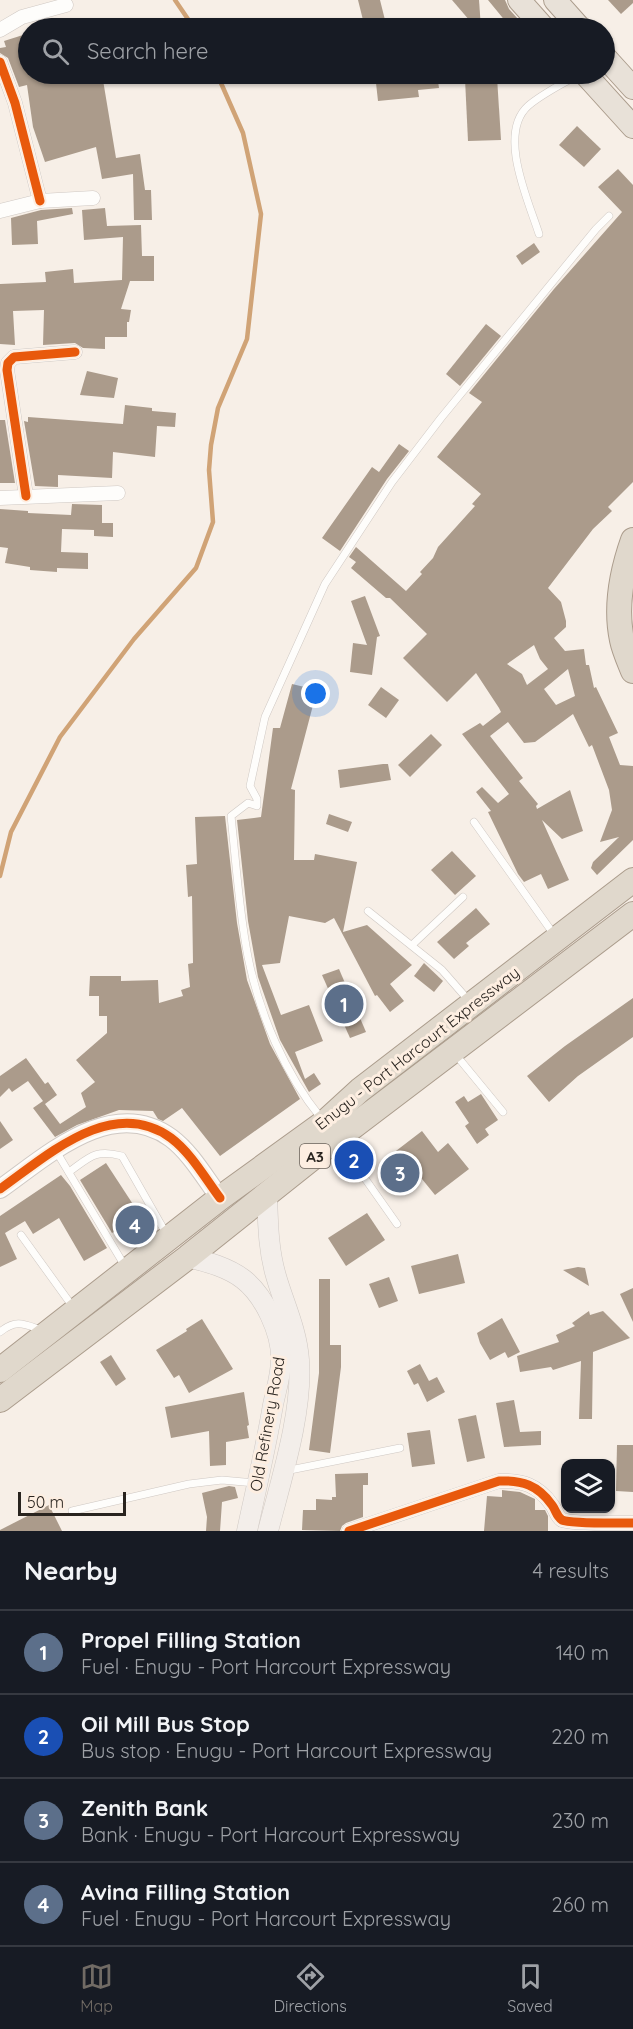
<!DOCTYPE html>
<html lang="en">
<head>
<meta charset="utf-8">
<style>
  :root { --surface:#171b24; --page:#20242c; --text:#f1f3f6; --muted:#9ea1a6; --line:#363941; --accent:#716b65 }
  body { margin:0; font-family:Quicksand,sans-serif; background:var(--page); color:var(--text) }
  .controls { position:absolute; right:18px; bottom:18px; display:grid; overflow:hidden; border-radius:12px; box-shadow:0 2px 4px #0004 }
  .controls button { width:54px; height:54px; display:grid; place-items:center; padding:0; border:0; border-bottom:2px solid var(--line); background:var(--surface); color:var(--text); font:30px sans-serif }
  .scale { position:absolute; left:18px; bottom:15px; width:108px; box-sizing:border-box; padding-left:6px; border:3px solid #29241f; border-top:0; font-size:16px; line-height:21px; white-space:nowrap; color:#29241f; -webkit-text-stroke:4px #fdeee1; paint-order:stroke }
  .you { position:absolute; left:316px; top:694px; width:21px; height:21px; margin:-15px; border:4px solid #fff; border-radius:50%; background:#1a73e8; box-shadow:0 0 0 9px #1a73e833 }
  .badge { display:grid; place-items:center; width:39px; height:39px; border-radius:50%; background:var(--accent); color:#fff; font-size:20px; font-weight:700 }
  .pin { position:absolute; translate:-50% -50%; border:3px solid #fff; box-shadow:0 2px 6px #0006 }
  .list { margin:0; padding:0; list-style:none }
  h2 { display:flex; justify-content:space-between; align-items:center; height:78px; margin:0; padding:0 24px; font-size:26px }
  h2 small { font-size:20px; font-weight:400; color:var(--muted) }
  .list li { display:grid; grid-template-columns:39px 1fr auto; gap:18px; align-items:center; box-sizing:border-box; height:84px; padding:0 24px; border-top:2px solid var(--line) }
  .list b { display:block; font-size:22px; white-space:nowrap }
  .list p { margin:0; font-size:20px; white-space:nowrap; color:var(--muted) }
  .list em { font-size:20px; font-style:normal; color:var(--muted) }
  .icon { flex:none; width:33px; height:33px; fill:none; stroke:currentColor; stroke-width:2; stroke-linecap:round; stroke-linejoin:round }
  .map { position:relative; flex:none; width:633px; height:1531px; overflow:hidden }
  .search { position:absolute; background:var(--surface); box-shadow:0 2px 4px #0004; left:18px; right:18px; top:18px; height:66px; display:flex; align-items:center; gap:15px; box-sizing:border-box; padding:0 21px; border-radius:33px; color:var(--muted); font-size:22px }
  .sheet { height:414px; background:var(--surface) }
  nav { display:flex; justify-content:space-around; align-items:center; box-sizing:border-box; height:84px; border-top:2px solid var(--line); background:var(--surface); font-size:16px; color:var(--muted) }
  nav a { display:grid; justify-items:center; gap:3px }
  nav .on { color:var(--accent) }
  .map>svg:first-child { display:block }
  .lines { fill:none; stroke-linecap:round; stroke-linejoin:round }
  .stream { stroke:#d0a376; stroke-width:4.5 }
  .building { fill:#ab9b8b; fill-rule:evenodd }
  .service-casing { stroke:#cfc8c3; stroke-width:8 }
  .minor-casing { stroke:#cfc8c3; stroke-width:15 }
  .tertiary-casing { stroke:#cfc8c3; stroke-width:20 }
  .secondary-casing { stroke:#cfc8c3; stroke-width:21 }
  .primary-casing { stroke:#ab9c8c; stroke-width:24 }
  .trunk-casing { stroke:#ab9c8c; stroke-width:26 }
  .service { stroke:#fefdfb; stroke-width:7 }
  .minor { stroke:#fefdfb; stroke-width:14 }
  .tertiary { stroke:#fefdfb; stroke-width:18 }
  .secondary { stroke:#f3eeea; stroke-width:20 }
  .primary { stroke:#e8e1d8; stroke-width:22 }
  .trunk { stroke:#e0d8cc; stroke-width:24 }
  .cycleway-casing { stroke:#fdeee1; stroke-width:13 }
  .cycleway { stroke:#e8590c; stroke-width:9 }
  .labels { text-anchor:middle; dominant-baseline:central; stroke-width:6; stroke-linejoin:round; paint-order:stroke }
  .shield { fill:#fdeee1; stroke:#696159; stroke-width:1.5 }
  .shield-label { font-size:15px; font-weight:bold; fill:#29241f }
  .street-label { font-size:16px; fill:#29241f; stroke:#fdeee1 }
</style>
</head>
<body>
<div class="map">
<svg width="633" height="1531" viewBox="0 0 633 1531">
  <rect width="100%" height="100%" fill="#f7efe7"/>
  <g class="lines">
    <g class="stream">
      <polyline points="175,0 194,28"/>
      <polyline points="0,876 11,832 60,737 134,639 196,568 213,522 209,470 211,445 218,408 247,339 261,214 243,133 217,74"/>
    </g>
  </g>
  <g class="building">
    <polygon points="358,0 380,0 387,28 365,28"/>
    <polygon points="452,0 479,0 481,28 476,28"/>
    <polygon points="488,0 505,0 509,9 526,28 511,28"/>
    <polygon points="608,0 633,0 633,3 621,14"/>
    <polygon points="23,35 28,54 28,74 56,74 59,84 86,80 84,74 102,74 116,158 140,154 145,190 151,190 152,220 134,220 133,174 102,179 96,147 45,162 33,127 27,85 19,87 8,58 0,53 0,48 6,47 4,41"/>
    <polygon points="375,74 437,74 439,88 418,90 419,97 378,101"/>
    <polygon points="497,77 501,140 468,141 465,79"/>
    <polygon points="577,126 601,149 584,167 559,145"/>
    <path d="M 618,169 L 633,185 L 633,482 L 608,507 L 612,511 L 593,529 L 548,588 L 561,602 L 566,621 L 566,627 L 554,638 L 565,651 L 584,649 L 586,665 L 589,665 L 594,688 L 596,687 L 618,733 L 609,737 L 620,765 L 633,766 L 633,840 L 597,875 L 591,868 L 593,862 L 619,837 L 600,842 L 612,810 L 609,790 L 592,745 L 589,747 L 573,714 L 535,742 L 524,743 L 508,722 L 490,736 L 523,778 L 519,781 L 538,804 L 536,806 L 537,809 L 570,790 L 583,831 L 562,839 L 542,820 L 569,880 L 548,889 L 541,874 L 524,882 L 518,874 L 488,812 L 491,811 L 476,792 L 482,787 L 498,803 L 509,794 L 462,734 L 480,723 L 483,726 L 501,712 L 499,708 L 476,673 L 447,702 L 403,658 L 427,634 L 390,598 L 386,598 L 351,568 L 356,562 L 349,557 L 356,547 L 406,591 L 422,574 L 420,572 L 433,558 L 438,547 L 475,506 L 472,504 L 481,494 L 437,457 L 482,402 L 469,393 L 554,289 L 622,212 L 598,187 ZM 534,645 L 540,659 L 548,669 L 527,685 L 522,674 L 507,664 ZM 568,669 L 575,696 L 556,705 L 544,689 Z"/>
    <polygon points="72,208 73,214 37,221 38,244 12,245 11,218 41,210"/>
    <polygon points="105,208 107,226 141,225 142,256 154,256 154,281 130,281 121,309 131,310 129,322 127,322 127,337 105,337 105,349 83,348 75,343 43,345 44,310 13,311 15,345 0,344 0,284 46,282 45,272 73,269 74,283 122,280 123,237 84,240 82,210"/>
    <polygon points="534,243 540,252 522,265 516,256"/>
    <polygon points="486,324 501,336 460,386 446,374"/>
    <polygon points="87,371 118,378 114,398 80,395"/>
    <polygon points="125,405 152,408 152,411 176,413 175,427 157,426 155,457 113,452 112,478 58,475 58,487 35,486 24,421 28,422 28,417 123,424"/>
    <polygon points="0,420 5,420 15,483 0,483"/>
    <polygon points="399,444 409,451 387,479 340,551 322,538 372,467 379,472"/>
    <polygon points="72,504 102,505 102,523 113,523 113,537 94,536 94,530 62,529 61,552 88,553 88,569 57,568 57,572 30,570 30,567 5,563 8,548 0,547 0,509 28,511 28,513 71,515"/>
    <polygon points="365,596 380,636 377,637 372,675 350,672 353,643 367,645 351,601"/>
    <polygon points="292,684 317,690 291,789 295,790 294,860 314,860 315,854 357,862 343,932 367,925 412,965 390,984 404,1001 390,1012 377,995 375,996 334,918 325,923 289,916 280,963 262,965 281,1015 309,1005 323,1041 295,1052 305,1079 314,1073 321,1084 309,1092 280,1040 258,977 248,921 237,820 261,817 273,728 280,728"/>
    <polygon points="381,687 399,700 386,718 368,705"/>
    <polygon points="431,734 442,745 410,777 398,765"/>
    <polygon points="383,764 388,764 391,780 340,788 338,770"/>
    <polygon points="329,814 352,822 348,832 326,824"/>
    <polygon points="225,816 237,923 247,980 270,1044 300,1099 220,1156 182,1108 163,1121 158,1119 153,1111 119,1110 77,1125 55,1137 33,1108 43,1101 28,1081 12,1092 9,1088 0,1097 0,1076 26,1058 45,1084 48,1082 57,1095 45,1104 60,1124 86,1107 81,1093 95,1082 76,1060 107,1033 107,1016 99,1016 99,996 89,996 90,976 121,976 121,981 158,980 159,1003 183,996 181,990 190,987 188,964 193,963 192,896 188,897 186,865 197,864 195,817"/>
    <polygon points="452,851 476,876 455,895 431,870"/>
    <polygon points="476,908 490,924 466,943 469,946 454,959 437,942"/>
    <polygon points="424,963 443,981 434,992 414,976"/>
    <polygon points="339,969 366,1032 350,1038 322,975"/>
    <polygon points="633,998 633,1037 578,1076 549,1102 527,1076 565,1046"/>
    <polygon points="481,1094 498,1120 485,1129 489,1135 477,1144 465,1126 469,1123 455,1102 464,1096 468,1102"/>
    <polygon points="0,1121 13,1140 0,1149"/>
    <polygon points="422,1131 438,1152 448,1143 469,1169 435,1195 409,1163 403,1167 392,1154"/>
    <polygon points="106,1163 140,1215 112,1233 80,1180"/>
    <polygon points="61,1175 70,1186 107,1248 84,1261 59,1218 33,1234 25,1221 5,1233 17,1259 0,1267 0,1216"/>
    <polygon points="367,1213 385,1240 346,1266 328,1238"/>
    <polygon points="458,1254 465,1283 419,1294 411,1266"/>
    <polygon points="578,1267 585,1268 589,1286 563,1270"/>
    <polygon points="389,1277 398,1301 379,1308 369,1284"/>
    <polygon points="319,1279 330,1279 330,1345 341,1345 341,1367 330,1453 309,1450 319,1373"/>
    <polygon points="633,1288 633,1322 620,1294"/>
    <polygon points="589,1311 590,1315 603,1311 630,1338 593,1352 592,1419 579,1419 581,1361 553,1370 551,1367 520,1372 517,1356 559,1342 556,1335 575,1326 572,1323"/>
    <polygon points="502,1318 520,1352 508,1358 505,1352 490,1360 480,1343 477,1333"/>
    <polygon points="202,1319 233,1369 189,1393 179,1375 174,1378 156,1350 187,1331 186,1329"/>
    <polygon points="111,1355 126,1379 116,1386 100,1362"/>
    <polygon points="420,1364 429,1381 437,1377 445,1392 427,1402 418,1383 414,1385 407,1371"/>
    <polygon points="244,1392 249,1425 247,1426 249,1438 226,1442 226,1465 210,1466 209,1431 171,1438 165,1407"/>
    <polygon points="514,1400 520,1432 541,1431 541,1445 504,1447 496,1403"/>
    <polygon points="476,1415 485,1458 467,1462 458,1419"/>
    <polygon points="430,1430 435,1464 412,1467 407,1433"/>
    <polygon points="617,1445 633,1445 633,1492 616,1491"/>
    <polygon points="368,1473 368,1485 363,1485 363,1517 346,1523 342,1526 340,1531 302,1530 303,1510 316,1510 316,1499 332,1500 332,1497 336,1497 335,1474"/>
    <polygon points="229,1486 235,1487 238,1498 222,1502 220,1531 206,1531 207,1517 202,1493"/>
    <polygon points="502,1490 520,1492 535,1499 535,1510 545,1510 548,1516 548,1531 484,1531 487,1496 502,1497"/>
    <polygon points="49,1505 62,1531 0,1531 0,1530"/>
  </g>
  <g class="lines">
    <defs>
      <g id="service">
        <path d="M 539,234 C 529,202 497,134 528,106 C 543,93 563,84 579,74"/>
        <polyline points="474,822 555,936"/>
        <polyline points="368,911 442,970 470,1002"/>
        <polyline points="412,945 463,897"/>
        <polyline points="456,1055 503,1112"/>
        <path d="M 321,1118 C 285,1074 259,1013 248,957 C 239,911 236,862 231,816 L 248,803 L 257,806 L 257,799 L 250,786 L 265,717 L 325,584 L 392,482 L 441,418 L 596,229 L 609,216"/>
        <polyline points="340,1143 397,1224"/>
        <polyline points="56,1151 126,1268"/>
        <path d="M 69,1172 C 90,1157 95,1149 122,1156 L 167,1235"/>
        <polyline points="21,1235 73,1307"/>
        <path d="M 0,1332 C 16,1319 24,1324 41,1330"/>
        <polyline points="285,1471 400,1448"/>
        <polyline points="72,1511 189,1484 222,1480 255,1483"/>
      </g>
      <g id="minor">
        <polyline points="0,30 22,17 66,5"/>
        <polyline points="0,62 15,103 40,201"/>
        <polyline points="0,211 40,201 93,198"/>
        <polyline points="26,496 7,370 8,363 14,357 75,352"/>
        <polyline points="0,498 118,493"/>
        <path d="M 349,1531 L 499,1481 C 522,1480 538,1485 552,1505 C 556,1510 556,1516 562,1520 C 572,1524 619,1523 633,1523"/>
      </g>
      <path id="tertiary" d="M 0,1189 C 47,1156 112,1095 171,1138 C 191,1153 205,1178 220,1198"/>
      <g id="secondary">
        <path d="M 267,1194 C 268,1222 268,1249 276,1276 C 284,1304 297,1330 299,1360 C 303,1412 281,1480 268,1531"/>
        <path d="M 188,1257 C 207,1262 227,1267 243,1279 C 264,1295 282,1333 281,1360 C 281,1375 276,1390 273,1405 C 266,1447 256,1489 247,1531"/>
      </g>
      <g id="primary">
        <polyline points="519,0 544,28"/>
        <polyline points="555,0 580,28"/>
        <polyline points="604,56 633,88"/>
        <polyline points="585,74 633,127"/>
      </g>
      <g id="trunk">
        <path d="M 633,540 C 622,571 615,607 622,640 C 624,650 629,661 633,671"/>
        <polyline points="0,1370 220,1198 325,1122 360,1090 633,880"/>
        <polyline points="0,1400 188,1257 321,1151 633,914"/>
      </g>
    </defs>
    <use href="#service" class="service-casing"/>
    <use href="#minor" class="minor-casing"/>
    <use href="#tertiary" class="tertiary-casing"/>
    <use href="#secondary" class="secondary-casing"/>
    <use href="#primary" class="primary-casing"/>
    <use href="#trunk" class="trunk-casing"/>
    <use href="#service" class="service"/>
    <use href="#minor" class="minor"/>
    <use href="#tertiary" class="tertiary"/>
    <use href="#secondary" class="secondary"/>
    <use href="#primary" class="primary"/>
    <use href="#trunk" class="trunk"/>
    <defs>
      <g id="cycleway">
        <polyline points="0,62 15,103 40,201"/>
        <polyline points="26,496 7,370 8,363 14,357 75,352"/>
        <path d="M 0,1189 C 47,1156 112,1095 171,1138 C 191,1153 205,1178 220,1198"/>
        <path d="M 349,1531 L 499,1481 C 522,1480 538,1485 552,1505 C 556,1510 556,1516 562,1520 C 572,1524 619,1523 633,1523"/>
      </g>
    </defs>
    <use href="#cycleway" class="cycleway-casing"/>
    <use href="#cycleway" class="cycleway"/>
  </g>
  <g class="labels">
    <rect class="shield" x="300" y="1144" width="30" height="24" rx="4.5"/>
    <g class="shield-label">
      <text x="315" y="1156">A3</text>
    </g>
    <g class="street-label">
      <text transform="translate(417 1048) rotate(-38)">Enugu - Port Harcourt Expressway</text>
      <text transform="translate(267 1424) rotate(-80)">Old Refinery Road</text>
    </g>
  </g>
</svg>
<div class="controls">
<button><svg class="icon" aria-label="layers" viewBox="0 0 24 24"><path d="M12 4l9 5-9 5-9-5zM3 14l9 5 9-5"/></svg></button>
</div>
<div class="scale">50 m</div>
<div class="you"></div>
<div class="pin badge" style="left:344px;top:1004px;background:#5c6f8a">1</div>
<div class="pin badge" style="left:354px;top:1160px;background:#1a4fb4">2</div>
<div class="pin badge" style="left:400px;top:1173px;background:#5c6f8a">3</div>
<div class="pin badge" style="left:135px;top:1225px;background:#5c6f8a">4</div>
<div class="search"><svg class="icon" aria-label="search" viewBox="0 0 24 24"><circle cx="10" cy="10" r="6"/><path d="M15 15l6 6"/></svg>Search here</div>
</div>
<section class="sheet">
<h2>Nearby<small>4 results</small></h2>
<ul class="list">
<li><span class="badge" style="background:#5c6f8a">1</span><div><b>Propel Filling Station</b><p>Fuel · Enugu - Port Harcourt Expressway</p></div><em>140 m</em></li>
<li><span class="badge" style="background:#1a4fb4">2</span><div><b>Oil Mill Bus Stop</b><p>Bus stop · Enugu - Port Harcourt Expressway</p></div><em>220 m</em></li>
<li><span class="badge" style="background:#5c6f8a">3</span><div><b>Zenith Bank</b><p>Bank · Enugu - Port Harcourt Expressway</p></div><em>230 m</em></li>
<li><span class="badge" style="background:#5c6f8a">4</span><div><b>Avina Filling Station</b><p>Fuel · Enugu - Port Harcourt Expressway</p></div><em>260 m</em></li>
</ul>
</section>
<nav>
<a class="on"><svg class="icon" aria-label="map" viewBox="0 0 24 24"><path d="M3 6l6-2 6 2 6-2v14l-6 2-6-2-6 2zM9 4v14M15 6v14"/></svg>Map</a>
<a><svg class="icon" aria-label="directions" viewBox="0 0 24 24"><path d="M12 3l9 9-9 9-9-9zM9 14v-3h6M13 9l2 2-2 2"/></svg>Directions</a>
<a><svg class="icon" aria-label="saved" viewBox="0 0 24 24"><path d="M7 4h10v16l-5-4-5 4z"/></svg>Saved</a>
</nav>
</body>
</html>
